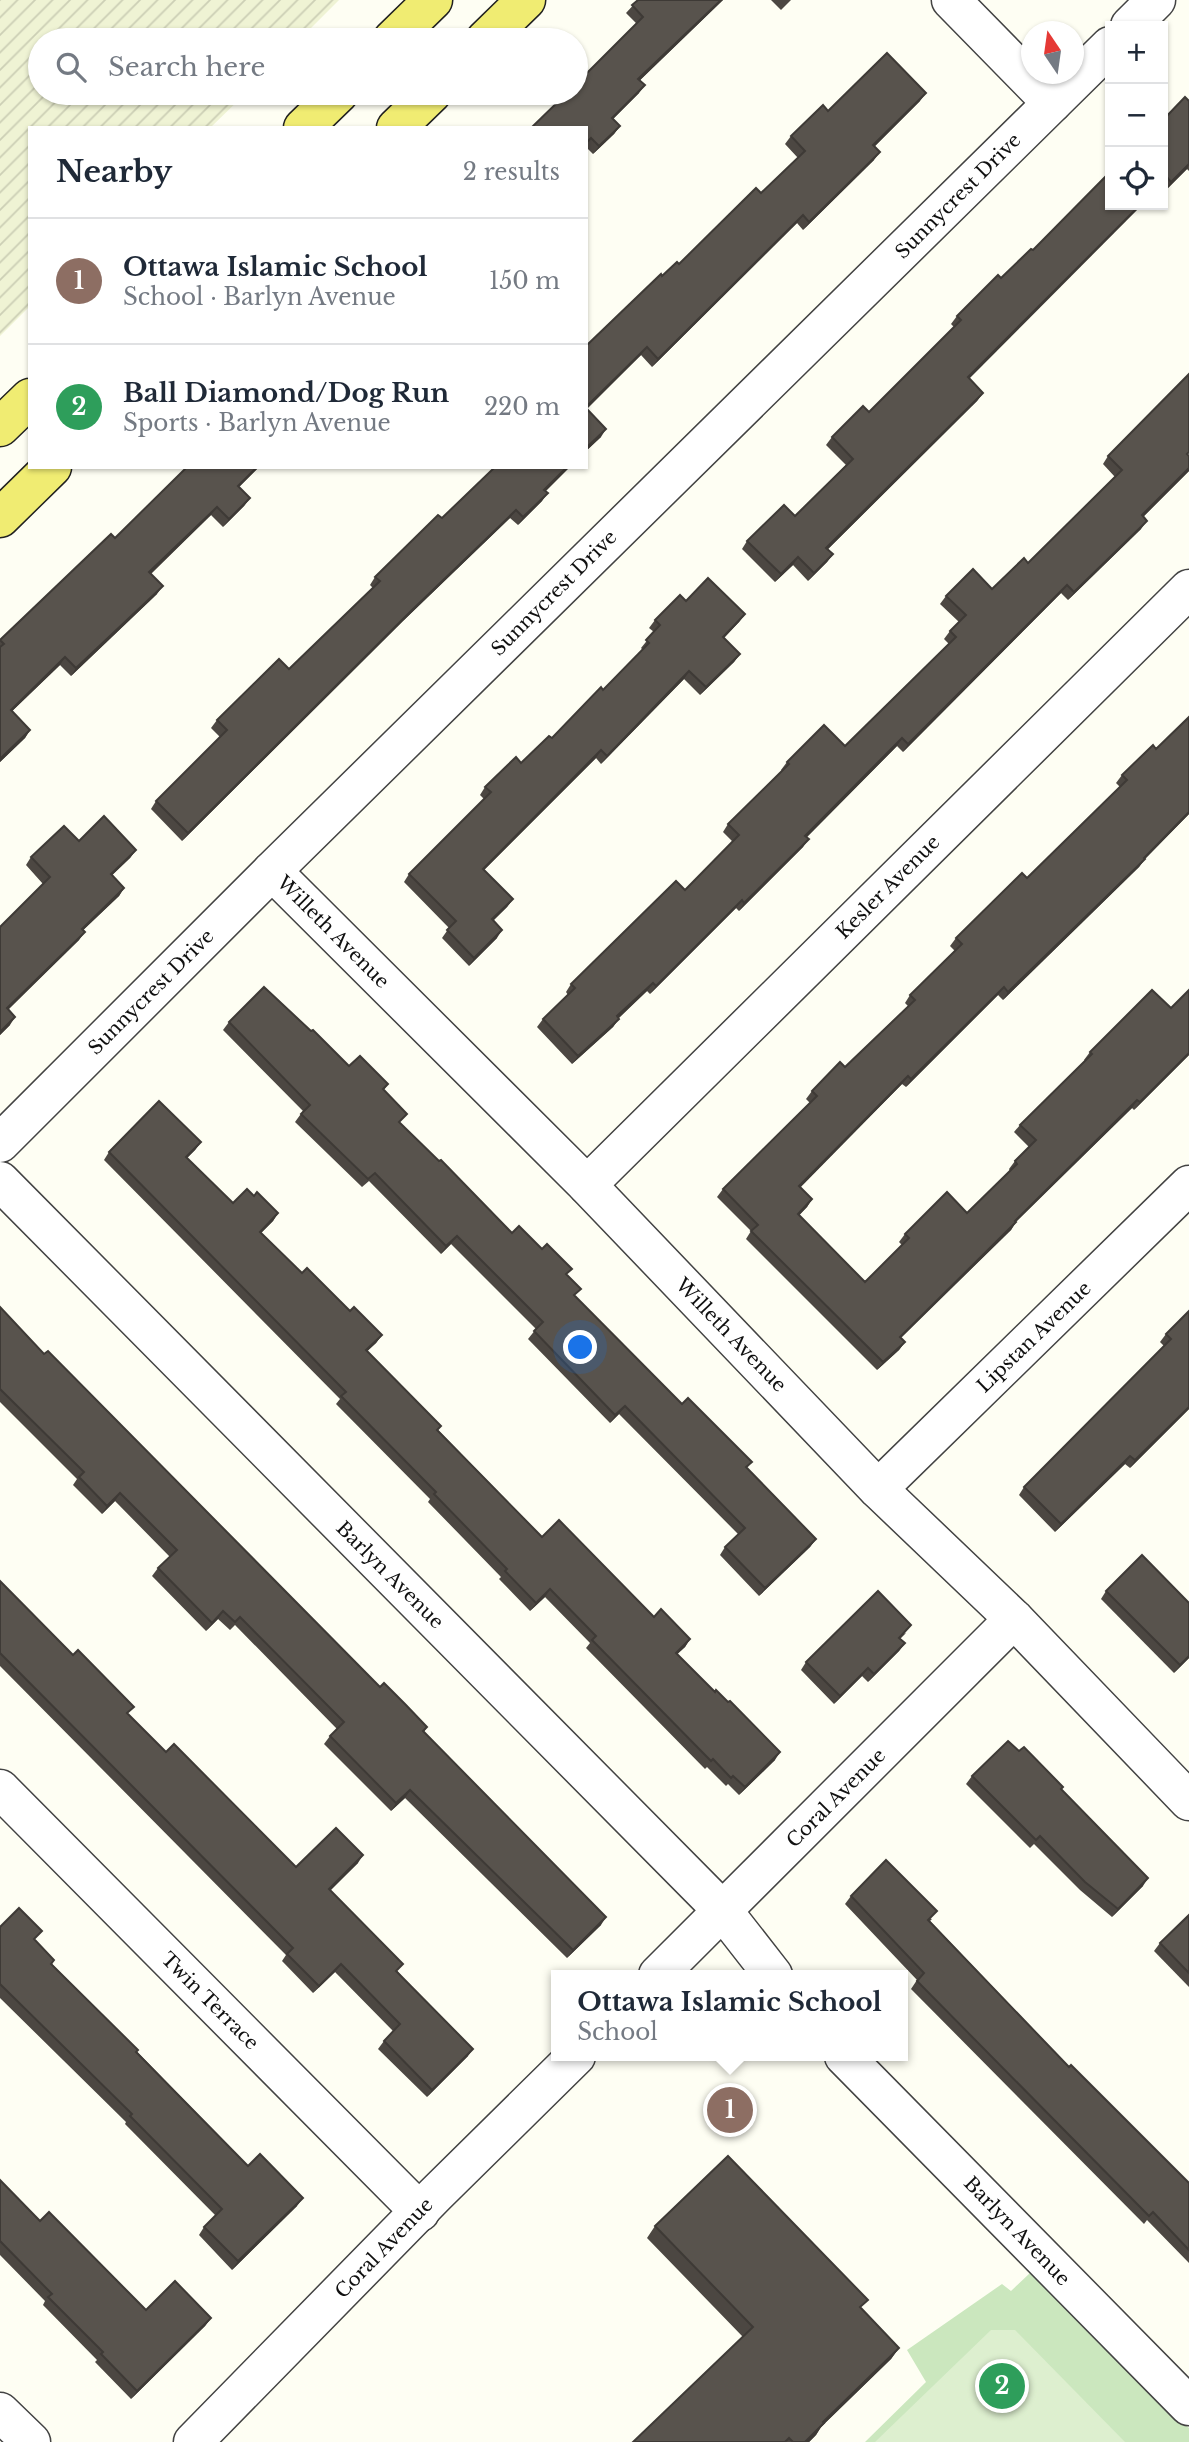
<!DOCTYPE html>
<html lang="en">
<head>
<meta charset="utf-8">
<style>
  :root { --surface:#fff; --page:#f6f6f7; --text:#1f2937; --muted:#747a83; --line:#e0e1e3; --accent:#2563eb }
  body { margin:0; font-family:"Libre Baskerville",serif; background:var(--page); color:var(--text) }
  .controls { position:absolute; right:21px; top:21px; display:grid; overflow:hidden; border-radius:0px; box-shadow:0 2px 5px #0004 }
  .controls button { width:63px; height:63px; display:grid; place-items:center; padding:0; border:0; border-bottom:2px solid var(--line); background:var(--surface); color:var(--text); font:35px sans-serif }
  .compass { position:absolute; left:1021px; top:21px; width:63px; height:63px; border-radius:50%; background:var(--surface); box-shadow:0 2px 5px #0004; rotate:347deg }
  .you { position:absolute; left:581px; top:1348px; width:24px; height:24px; margin:-18px; border:5px solid #fff; border-radius:50%; background:#1a73e8; box-shadow:0 0 0 10px #1a73e833 }
  .badge { display:grid; place-items:center; width:46px; height:46px; border-radius:50%; background:var(--accent); color:#fff; font-size:23px; font-weight:700 }
  .pin { position:absolute; translate:-50% -50%; border:4px solid #fff; box-shadow:0 2px 7px #0006 }
  .popup { position:absolute; left:551px; top:1970px; width:357px; height:91px; box-sizing:border-box; display:grid; place-content:center; border-radius:0px; background:var(--surface); filter:drop-shadow(0 2px 5px #0005); font-size:23px; white-space:nowrap; color:var(--muted) }
  .popup b { font-size:26px; color:var(--text) }
  .popup::after { content:''; position:absolute; left:50%; top:100%; margin-left:-14px; border:14px solid transparent; border-top-color:var(--surface) }
  .list { margin:0; padding:0; list-style:none }
  h2 { display:flex; justify-content:space-between; align-items:center; height:91px; margin:0; padding:0 28px; font-size:30px }
  h2 small { font-size:23px; font-weight:400; color:var(--muted) }
  .list li { display:grid; grid-template-columns:46px 1fr auto; gap:21px; align-items:center; box-sizing:border-box; height:126px; padding:0 28px; border-top:2px solid var(--line) }
  .list b { display:block; font-size:26px; white-space:nowrap }
  .list p { margin:0; font-size:23px; white-space:nowrap; color:var(--muted) }
  .list em { font-size:23px; font-style:normal; color:var(--muted) }
  .icon { flex:none; width:38px; height:38px; fill:none; stroke:currentColor; stroke-width:2; stroke-linecap:round; stroke-linejoin:round }
  .map { position:relative; flex:none; width:1189px; height:2442px; overflow:hidden }
  .search { position:absolute; background:var(--surface); box-shadow:0 2px 5px #0004; left:28px; top:28px; width:560px; height:77px; display:flex; align-items:center; gap:18px; box-sizing:border-box; padding:0 24px; border-radius:38px; color:var(--muted); font-size:26px }
  .panel { position:absolute; background:var(--surface); box-shadow:0 2px 5px #0004; left:28px; top:126px; width:560px; height:343px; border-radius:0px }
  .map>svg:first-child { display:block }
  .farmland { fill:url(#farmland-furrows) }
  .grass { fill:#cbe7be }
  .pitch { fill:#ddefcf }
  .lines { fill:none; stroke-linecap:round; stroke-linejoin:round }
  .minor-casing { stroke:#434343; stroke-width:41 }
  .major-casing { stroke:#212121; stroke-width:41 }
  .minor { stroke:#fff; stroke-width:38 }
  .major { stroke:#f0ec72; stroke-width:38 }
  .wall { fill:#4c4742 }
  .shaded-wall { fill:#3e3a36 }
  .building { fill:#58534d; stroke:#3e3a36; stroke-width:2 }
  .labels { text-anchor:middle; dominant-baseline:central; stroke-width:7; stroke-linejoin:round; paint-order:stroke }
  .street-label { font-size:19px; fill:#101010; stroke:#fff }
</style>
</head>
<body>
<div class="map">
<svg width="1189" height="2442" viewBox="0 0 1189 2442">
  <defs>
    <pattern id="farmland-furrows" width="10" height="10" patternUnits="userSpaceOnUse" patternTransform="scale(1.75)"><rect width="10" height="10" fill="#eff3d4"/><path d="M-1 1l2-2M0 10L10 0M9 11l2-2" fill="none" stroke="#cccfb5"/></pattern>
  </defs>
  <rect width="100%" height="100%" fill="#fefef3"/>
  <polygon class="farmland" points="0,0 339,0 299,40 40,40 40,93 246,93 210,128 30,128 30,306 0,336"/>
  <polygon class="grass" points="1030,2273 1189,2428 1189,2442 865,2442 926,2382 907,2350 1002,2284 1011,2291"/>
  <polygon class="pitch" points="991,2330 1015,2330 1125,2442 875,2442"/>
  <g class="lines">
    <defs>
      <g id="minor">
        <polyline points="951,0 1052,103"/>
        <polyline points="1130,26 1156,0"/>
        <polyline points="272,871 587,1185 878,1489 1014,1619 1189,1801"/>
        <polyline points="0,1143 272,871 1110,46"/>
        <polyline points="0,1181 723,1911 773,1975"/>
        <polyline points="587,1185 1189,589"/>
        <polyline points="878,1489 1189,1185"/>
        <polyline points="0,1789 420,2212"/>
        <polyline points="658,1975 1014,1619"/>
        <polyline points="844,2056 1189,2406"/>
        <polyline points="0,2412 31,2442"/>
        <polyline points="193,2442 435,2195 576,2056"/>
      </g>
      <g id="major">
        <polyline points="392,40 433,0"/>
        <polyline points="485,40 526,0"/>
        <polyline points="303,128 339,93"/>
        <polyline points="396,128 432,93"/>
        <polyline points="0,427 30,398"/>
        <polyline points="0,518 52,467"/>
      </g>
    </defs>
    <use href="#minor" class="minor-casing"/>
    <use href="#major" class="major-casing"/>
    <use href="#minor" class="minor"/>
    <use href="#major" class="major"/>
  </g>
  <g class="wall">
    <polygon points="638,0 723,0 640,80 639,93 613,119 620,126 614,134 593,154 586,147 586,128 637,24 626,13"/>
    <polygon points="771,0 791,0 781,10"/>
    <polygon points="920,101 874,147 874,160 803,230 797,223 652,367 641,355 587,409 601,437 586,451 586,346 662,276 679,264 761,193 798,158 785,144 791,136 828,111"/>
    <polygon points="1189,101 1189,171 1187,169 1166,190 1163,187 1163,120"/>
    <polygon points="998,275 969,379 983,393 977,401 828,549 833,554 827,562 808,581 793,565 775,582 742,549 747,541 795,516 846,465 826,445 832,437 869,412 954,327 951,324 957,316"/>
    <polygon points="1188,455 1189,471 1143,517 1141,529 1068,600 1061,593 903,752 897,746 807,837 803,847 739,911 736,908 650,994 647,991 619,1018 613,1027 572,1064 537,1027 543,1019 568,995 566,992 571,984 685,890 733,842 723,832 728,824 782,771 781,770 787,762 845,746 949,644 944,639 950,631 959,622 940,604 946,596 992,589 1028,563 1115,477 1103,464 1108,456"/>
    <polygon points="259,467 239,487 250,498 244,506 223,527 211,515 151,574 157,594 71,676 60,665 12,711 30,730 25,738 0,762 0,640 115,538"/>
    <polygon points="546,491 542,501 518,525 510,518 404,620 182,841 151,809 156,801 220,737 211,728 217,720 289,669 373,588 370,585 375,577 442,518"/>
    <polygon points="686,601 745,614 739,622 724,638 740,654 734,662 700,695 684,679 601,764 596,758 484,870 513,899 507,907 493,921 497,938 469,966 442,938 449,928 404,882 409,874 484,799 480,795 485,787 521,763 552,738 603,690 643,650 641,648 654,632 649,628 655,620"/>
    <polygon points="1122,775 1189,814 1145,859 1139,867 1003,1000 998,995 906,1087 902,1084 800,1187 812,1199 807,1207 799,1215 865,1282 902,1245 899,1242 905,1234 967,1213 1010,1171 1009,1169 1015,1161 1029,1147 1014,1132 1020,1125 1085,1061 1084,1060 1090,1052 1171,1008 1189,990 1189,1055 1134,1110 1132,1108 1016,1222 1011,1230 901,1338 905,1342 899,1350 877,1370 746,1239 751,1231 717,1197 723,1189 810,1103 806,1099 812,1091 845,1067 908,1006 905,1003 910,995 955,951 950,946 956,938 1027,878 1120,787 1116,783"/>
    <polygon points="79,841 136,850 130,858 112,875 124,888 119,896 83,930 79,940 8,1010 10,1025 0,1035 0,927 43,884 26,865 31,857"/>
    <polygon points="229,1022 349,1066 388,1084 384,1090 400,1123 512,1233 567,1275 575,1296 682,1404 752,1462 747,1468 816,1539 810,1547 759,1596 720,1555 725,1547 738,1534 619,1414 610,1423 528,1339 536,1329 451,1244 441,1254 369,1181 362,1187 295,1122 303,1111 223,1030"/>
    <polygon points="201,1142 195,1150 187,1158 233,1203 254,1196 278,1213 273,1221 261,1233 302,1273 382,1335 376,1343 367,1351 441,1426 438,1430 542,1537 654,1617 690,1639 685,1647 677,1654 775,1760 739,1795 728,1784 726,1786 707,1767 705,1769 586,1648 590,1643 545,1597 530,1611 499,1579 501,1577 428,1502 430,1499 336,1404 340,1399 104,1160 109,1152"/>
    <polygon points="0,1307 44,1354 380,1687 427,1727 424,1732 601,1925 567,1958 405,1798 391,1811 324,1744 330,1736 337,1729 235,1625 230,1630 218,1619 206,1631 152,1576 158,1568 170,1557 115,1501 102,1514 73,1485 77,1479 0,1402"/>
    <polygon points="1189,1311 1189,1409 1130,1468 1125,1464 1055,1532 1019,1495 1024,1487 1164,1346 1160,1342 1166,1334"/>
    <polygon points="0,1581 129,1715 166,1752 296,1867 358,1863 330,1890 468,2056 427,2097 378,2049 384,2041 393,2031 335,1972 313,1993 282,1961 286,1955 0,1666"/>
    <polygon points="1106,1591 1189,1603 1189,1658 1174,1673 1101,1599"/>
    <polygon points="906,1633 900,1639 905,1643 899,1651 868,1682 862,1676 834,1704 801,1670 806,1662"/>
    <polygon points="972,1776 1061,1790 1143,1886 1112,1917 1080,1890 1034,1844 1030,1848 966,1784"/>
    <polygon points="851,1896 932,1919 930,1921 1069,2067 1189,2183 1189,2263 1147,2220 1144,2224 911,1989 917,1980 845,1904"/>
    <polygon points="1189,1915 1189,1987 1154,1951 1160,1943"/>
    <polygon points="0,1927 35,1941 54,1960 52,1964 248,2166 297,2206 232,2270 199,2235 204,2227 216,2216 125,2124 126,2122 0,1998"/>
    <polygon points="0,2180 40,2221 146,2310 211,2318 205,2326 131,2399 95,2362 97,2360 43,2305 45,2301 0,2255"/>
    <polygon points="655,2226 862,2309 899,2348 891,2359 821,2427 816,2435 809,2442 633,2442 743,2337 647,2238"/>
  </g>
  <g class="shaded-wall">
    <polygon points="721,0 723,0 633,87 638,79"/>
    <polygon points="645,85 639,93 606,126 612,118"/>
    <polygon points="926,93 920,101 868,153 873,145"/>
    <polygon points="620,126 614,134 593,154 599,146"/>
    <polygon points="880,152 874,160 803,230 809,222"/>
    <polygon points="1189,164 1187,169 1166,190 1171,182"/>
    <polygon points="1140,205 1142,205 962,386 968,377"/>
    <polygon points="803,215 797,223 652,367 658,359"/>
    <polygon points="647,347 641,355 586,409 586,407"/>
    <polygon points="983,393 977,401 821,556 826,548"/>
    <polygon points="606,429 601,437 586,451 586,448"/>
    <polygon points="257,467 259,467 232,494 238,486"/>
    <polygon points="567,467 570,467 539,498 544,490"/>
    <polygon points="1189,468 1189,471 1136,524 1142,515"/>
    <polygon points="548,493 542,501 518,525 523,517"/>
    <polygon points="250,498 244,506 223,527 229,519"/>
    <polygon points="217,507 211,515 144,580 149,572"/>
    <polygon points="516,510 510,518 404,620 182,841 188,833 410,612"/>
    <polygon points="1147,521 1141,529 1068,600 1074,592"/>
    <polygon points="833,554 827,562 808,581 814,573"/>
    <polygon points="798,557 793,565 775,582 781,574"/>
    <polygon points="1067,585 1061,593 903,752 908,744"/>
    <polygon points="163,586 157,594 71,676 76,668"/>
    <polygon points="745,614 739,622 717,645 723,637"/>
    <polygon points="740,654 734,662 700,695 706,687"/>
    <polygon points="65,657 60,665 5,718 11,710"/>
    <polygon points="689,671 684,679 601,764 607,756"/>
    <polygon points="30,730 25,738 0,762 0,759"/>
    <polygon points="902,738 897,746 800,844 805,836"/>
    <polygon points="601,750 596,758 477,877 483,869"/>
    <polygon points="1189,812 1189,814 1138,866 1144,858"/>
    <polygon points="809,839 803,847 739,911 744,903"/>
    <polygon points="136,850 130,858 105,882 111,874"/>
    <polygon points="1145,859 1139,867 1003,1000 1008,992"/>
    <polygon points="124,888 119,896 76,937 82,929"/>
    <polygon points="513,899 507,907 486,927 492,919"/>
    <polygon points="742,900 736,908 650,994 656,986"/>
    <polygon points="502,930 497,938 469,966 474,958"/>
    <polygon points="85,932 79,940 1,1016 7,1008"/>
    <polygon points="653,983 647,991 612,1024 617,1016"/>
    <polygon points="1004,987 998,995 906,1087 911,1079"/>
    <polygon points="15,1017 10,1025 0,1035 0,1032"/>
    <polygon points="619,1019 613,1027 572,1064 578,1056"/>
    <polygon points="1189,1053 1189,1055 1134,1110 1140,1102"/>
    <polygon points="908,1076 902,1084 794,1194 799,1186"/>
    <polygon points="1137,1100 1132,1108 1009,1228 1015,1221"/>
    <polygon points="201,1142 195,1150 180,1165 186,1157"/>
    <polygon points="812,1199 807,1207 793,1222 798,1214"/>
    <polygon points="278,1213 273,1221 254,1240 260,1232"/>
    <polygon points="1016,1222 1011,1230 894,1344 900,1337"/>
    <polygon points="457,1236 451,1244 441,1254 446,1246"/>
    <polygon points="382,1335 376,1343 360,1358 366,1350"/>
    <polygon points="905,1342 899,1350 877,1370 883,1362"/>
    <polygon points="625,1406 619,1414 610,1423 615,1415"/>
    <polygon points="1189,1407 1189,1409 1130,1468 1135,1460"/>
    <polygon points="1130,1456 1125,1464 1055,1532 1061,1524"/>
    <polygon points="120,1493 115,1501 102,1514 107,1506"/>
    <polygon points="816,1539 810,1547 759,1596 765,1588"/>
    <polygon points="550,1589 545,1597 530,1611 536,1603"/>
    <polygon points="223,1611 218,1619 206,1631 212,1623"/>
    <polygon points="690,1639 685,1647 670,1661 676,1653"/>
    <polygon points="905,1643 899,1651 868,1682 874,1674"/>
    <polygon points="1189,1656 1189,1658 1174,1673 1180,1665"/>
    <polygon points="868,1668 862,1676 834,1704 840,1696"/>
    <polygon points="780,1752 775,1760 739,1795 745,1787"/>
    <polygon points="410,1790 405,1798 391,1811 396,1803"/>
    <polygon points="363,1855 358,1863 324,1897 329,1889"/>
    <polygon points="1148,1878 1143,1886 1112,1917 1118,1909"/>
    <polygon points="606,1917 601,1925 567,1958 573,1950"/>
    <polygon points="341,1964 335,1972 313,1993 319,1986"/>
    <polygon points="473,2049 468,2056 427,2097 432,2090"/>
    <polygon points="303,2198 297,2206 232,2270 238,2261"/>
    <polygon points="211,2318 205,2326 131,2399 137,2391"/>
    <polygon points="899,2348 891,2359 821,2427 816,2435 809,2442 805,2442 823,2422"/>
  </g>
  <g class="building">
    <polygon points="638,0 721,0 638,79 645,85 612,118 620,126 599,146 591,138 586,143 586,128 531,128 567,93 576,93 576,84 643,17 632,5"/>
    <polygon points="887,53 926,93 873,145 880,152 809,222 803,215 658,359 647,347 586,407 586,346 661,274 662,276 677,262 679,264 756,188 761,193 805,151 791,136 823,105 828,111"/>
    <polygon points="1185,97 1189,101 1189,164 1171,182 1167,177 1163,182 1163,120"/>
    <polygon points="1110,172 1110,205 1140,205 968,377 983,393 826,548 833,554 814,573 798,557 781,574 747,541 784,505 795,516 853,459 832,437 863,406 869,412 961,320 957,316 998,275 1001,278 1031,249 1033,250"/>
    <polygon points="1189,374 1189,452 1187,454 1189,456 1189,468 1142,515 1147,521 1074,592 1067,585 908,744 902,738 805,836 809,839 744,903 742,900 656,986 653,983 617,1016 619,1019 578,1056 543,1019 575,988 571,984 676,881 685,890 739,835 728,824 789,764 787,762 824,725 845,746 956,637 950,631 966,615 946,596 973,569 992,589 1024,558 1028,563 1122,470 1108,456"/>
    <polygon points="586,408 606,429 586,448"/>
    <polygon points="187,467 257,467 238,486 250,498 229,519 217,507 149,572 163,586 76,668 65,657 11,710 30,730 0,759 0,647 4,644 0,640 111,534 115,538"/>
    <polygon points="495,467 567,467 544,490 548,493 523,517 516,510 410,612 188,833 156,801 227,730 217,720 279,659 289,669 380,581 375,577 438,515 442,518"/>
    <polygon points="708,578 745,614 723,637 740,654 706,687 689,671 607,756 601,750 483,869 513,899 492,919 502,930 474,958 447,930 456,921 409,874 491,792 485,787 516,757 521,763 549,736 552,738 601,687 603,690 649,643 646,640 660,625 655,620 680,595 686,601"/>
    <polygon points="1189,717 1189,812 1144,858 1145,859 1008,992 1004,987 911,1079 908,1076 799,1186 812,1199 798,1214 865,1282 909,1238 905,1234 947,1192 967,1213 1017,1164 1015,1161 1036,1140 1020,1125 1092,1054 1090,1052 1152,990 1171,1008 1189,990 1189,1053 1140,1102 1137,1100 1015,1221 1016,1222 900,1337 905,1342 883,1362 751,1231 758,1225 723,1189 817,1096 812,1091 840,1062 845,1067 915,1000 910,995 962,944 956,938 1022,873 1027,878 1127,780 1122,775 1153,745 1156,749"/>
    <polygon points="104,816 136,850 111,874 124,888 82,929 85,932 7,1008 15,1017 0,1032 0,927 50,877 31,857 64,826 79,841"/>
    <polygon points="264,987 311,1031 313,1030 349,1066 360,1056 388,1084 383,1089 407,1114 399,1122 439,1161 441,1160 512,1233 519,1226 542,1249 547,1244 572,1269 566,1274 581,1289 574,1295 682,1404 688,1398 752,1462 746,1467 816,1539 765,1588 725,1547 745,1528 625,1406 615,1415 534,1331 543,1322 457,1236 446,1246 375,1173 368,1179 301,1114 310,1105 229,1022"/>
    <polygon points="159,1101 201,1142 186,1157 233,1203 247,1189 254,1196 257,1192 278,1213 260,1232 302,1273 307,1268 350,1311 354,1307 382,1335 366,1350 441,1426 437,1430 542,1537 559,1520 654,1617 661,1609 690,1639 676,1653 715,1692 716,1690 728,1702 730,1701 780,1752 745,1787 733,1776 731,1778 713,1759 711,1761 592,1640 596,1636 550,1589 536,1603 505,1571 507,1569 434,1494 436,1492 341,1396 346,1392 109,1152"/>
    <polygon points="0,1307 44,1354 48,1351 380,1687 384,1683 405,1704 427,1727 423,1731 606,1917 573,1950 410,1790 396,1803 330,1736 344,1722 240,1617 235,1622 223,1611 212,1623 158,1568 177,1550 120,1493 107,1506 79,1477 84,1472 0,1389"/>
    <polygon points="1189,1311 1189,1407 1135,1460 1130,1456 1061,1524 1024,1487 1171,1339 1166,1334"/>
    <polygon points="1142,1555 1189,1603 1189,1656 1180,1665 1106,1591"/>
    <polygon points="0,1581 73,1655 78,1650 134,1707 127,1713 166,1752 174,1744 296,1867 336,1828 363,1855 329,1889 403,1964 396,1971 473,2049 432,2090 384,2041 400,2024 341,1964 319,1986 287,1954 293,1948 0,1653"/>
    <polygon points="878,1591 911,1625 899,1638 905,1643 874,1674 868,1668 840,1696 806,1662"/>
    <polygon points="1008,1741 1019,1751 1024,1747 1063,1787 1061,1789 1148,1878 1118,1909 1085,1882 1040,1836 1036,1840 972,1776"/>
    <polygon points="886,1860 937,1911 928,1920 1069,2067 1071,2065 1189,2183 1189,2250 1153,2212 1149,2216 917,1981 924,1973 851,1896"/>
    <polygon points="19,1908 42,1931 34,1939 54,1960 51,1964 138,2050 136,2052 248,2166 260,2154 303,2198 238,2261 204,2227 222,2209 130,2116 132,2114 0,1984 0,1927"/>
    <polygon points="1189,1915 1189,1973 1160,1943"/>
    <polygon points="728,2156 868,2300 860,2307 899,2348 823,2422 824,2423 805,2442 793,2442 789,2438 785,2442 633,2442 753,2327 655,2226"/>
    <polygon points="0,2180 40,2221 49,2212 146,2310 175,2281 211,2318 137,2391 101,2354 103,2352 48,2297 52,2294 0,2241"/>
  </g>
  <g class="labels">
    <g class="street-label">
      <text transform="translate(958 196) rotate(-45)">Sunnycrest Drive</text>
      <text transform="translate(554 593) rotate(-45)">Sunnycrest Drive</text>
      <text transform="translate(888 887) rotate(-45)">Kesler Avenue</text>
      <text transform="translate(333 932) rotate(45)">Willeth Avenue</text>
      <text transform="translate(151 992) rotate(-45)">Sunnycrest Drive</text>
      <text transform="translate(731 1335) rotate(46)">Willeth Avenue</text>
      <text transform="translate(1034 1337) rotate(-44)">Lipstan Avenue</text>
      <text transform="translate(390 1575) rotate(45)">Barlyn Avenue</text>
      <text transform="translate(836 1798) rotate(-45)">Coral Avenue</text>
      <text transform="translate(210 2001) rotate(45)">Twin Terrace</text>
      <text transform="translate(1017 2231) rotate(46)">Barlyn Avenue</text>
      <text transform="translate(384 2248) rotate(-46)">Coral Avenue</text>
    </g>
  </g>
</svg>
<div class="controls">
<button>+</button>
<button>−</button>
<button><svg class="icon" aria-label="locate" viewBox="0 0 24 24"><circle cx="12" cy="12" r="6"/><path d="M12 2v4M12 18v4M2 12h4M18 12h4"/></svg></button>
</div>
<svg class="compass" viewBox="-18 -18 36 36"><path d="M0-13l5 13h-10z" fill="#e53935"/><path d="M0 13l5-13h-10z" fill="#747a83"/></svg>
<div class="you"></div>
<div class="pin badge" style="left:730px;top:2110px;background:#8d6e63">1</div>
<div class="popup"><b>Ottawa Islamic School</b>School</div>
<div class="pin badge" style="left:1002px;top:2386px;background:#2e9e5b">2</div>
<div class="search"><svg class="icon" aria-label="search" viewBox="0 0 24 24"><circle cx="10" cy="10" r="6"/><path d="M15 15l6 6"/></svg>Search here</div>
<section class="panel">
<h2>Nearby<small>2 results</small></h2>
<ul class="list">
<li><span class="badge" style="background:#8d6e63">1</span><div><b>Ottawa Islamic School</b><p>School · Barlyn Avenue</p></div><em>150 m</em></li>
<li><span class="badge" style="background:#2e9e5b">2</span><div><b>Ball Diamond/Dog Run</b><p>Sports · Barlyn Avenue</p></div><em>220 m</em></li>
</ul>
</section>
</div>
</body>
</html>
